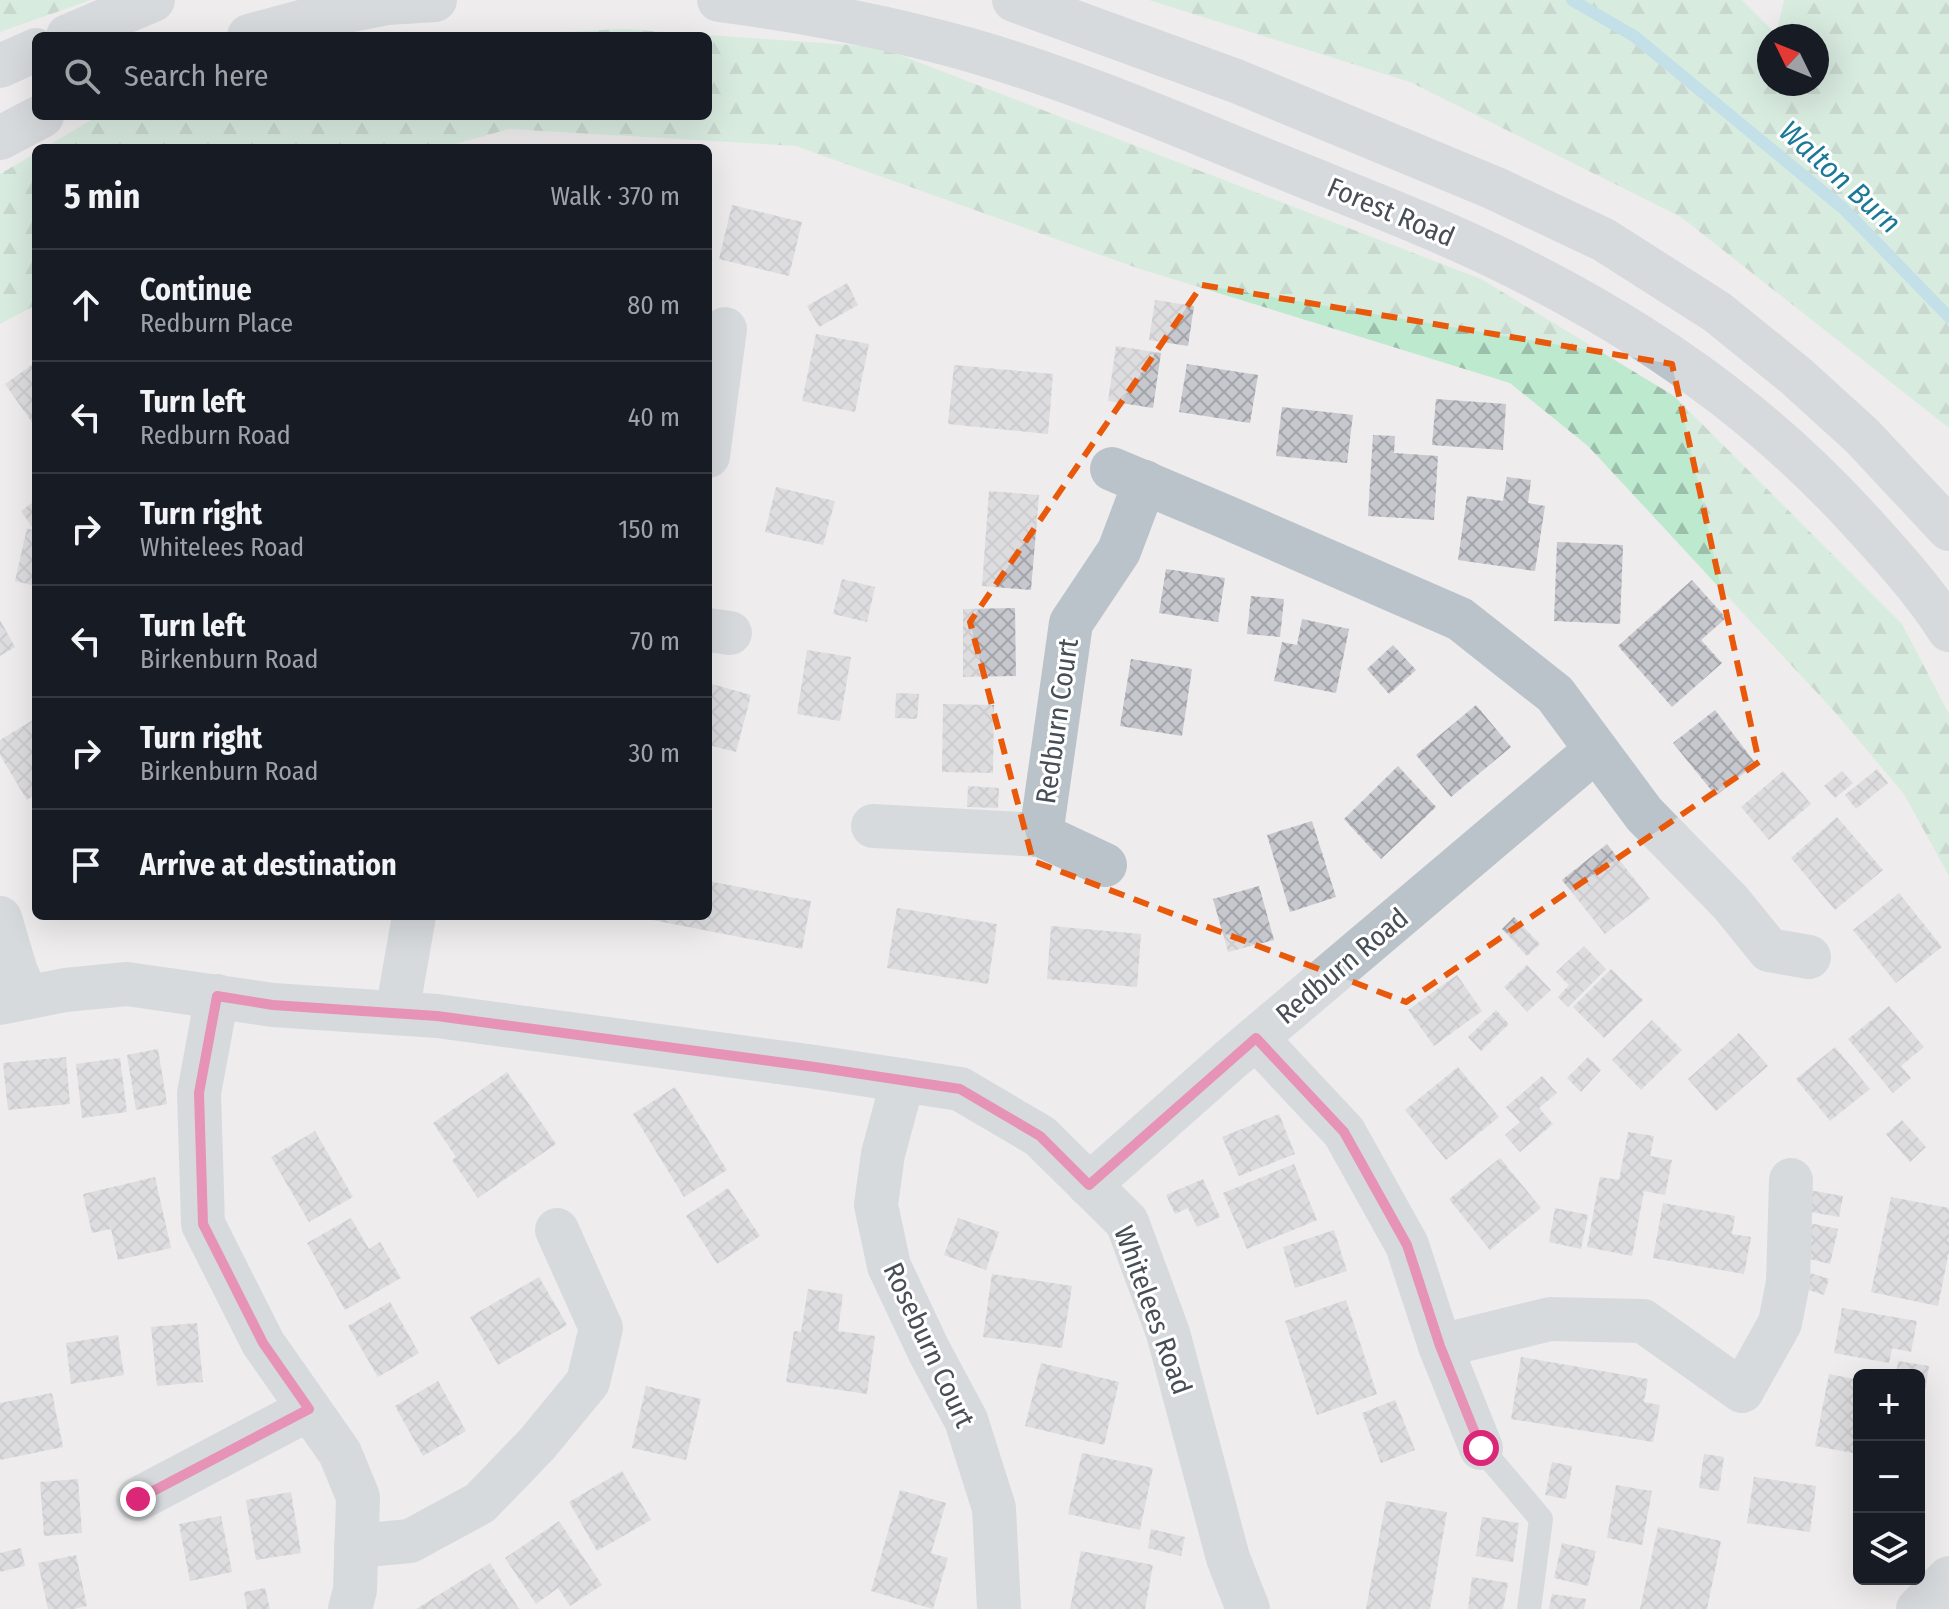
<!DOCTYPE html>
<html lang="en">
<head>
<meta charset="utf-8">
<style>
  :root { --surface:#171b24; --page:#242831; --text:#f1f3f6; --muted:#9ea1a6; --line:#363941 }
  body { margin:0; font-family:"Fira Sans Condensed",sans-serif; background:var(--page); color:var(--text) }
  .controls { position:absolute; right:24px; bottom:24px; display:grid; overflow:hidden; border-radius:12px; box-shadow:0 8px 32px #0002 }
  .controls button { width:72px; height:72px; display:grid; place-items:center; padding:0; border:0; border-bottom:2px solid var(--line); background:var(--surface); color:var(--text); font:40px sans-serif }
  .compass { position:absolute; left:1757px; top:24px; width:72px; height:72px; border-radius:50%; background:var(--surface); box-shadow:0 8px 32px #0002; rotate:313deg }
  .stop { position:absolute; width:24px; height:24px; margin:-18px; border:6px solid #db2777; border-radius:50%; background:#fff }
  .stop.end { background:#db2777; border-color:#fff; box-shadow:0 2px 8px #0008 }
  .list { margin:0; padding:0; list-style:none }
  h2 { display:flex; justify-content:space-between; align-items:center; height:104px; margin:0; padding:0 32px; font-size:34px }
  h2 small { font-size:26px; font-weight:400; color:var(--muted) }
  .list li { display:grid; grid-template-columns:52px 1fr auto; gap:24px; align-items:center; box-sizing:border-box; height:112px; padding:0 32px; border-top:2px solid var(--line) }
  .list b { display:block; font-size:30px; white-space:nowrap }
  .list p { margin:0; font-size:26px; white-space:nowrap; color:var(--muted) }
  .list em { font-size:26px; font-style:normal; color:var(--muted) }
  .icon { flex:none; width:44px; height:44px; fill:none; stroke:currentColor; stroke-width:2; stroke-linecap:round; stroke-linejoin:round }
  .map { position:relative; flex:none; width:1949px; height:1609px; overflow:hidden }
  .search { position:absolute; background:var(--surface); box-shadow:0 8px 32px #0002; left:32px; top:32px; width:680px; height:88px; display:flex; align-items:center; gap:20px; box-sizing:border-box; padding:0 28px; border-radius:12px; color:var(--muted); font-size:30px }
  .panel { position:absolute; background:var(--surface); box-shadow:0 8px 32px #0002; left:32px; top:144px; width:680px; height:776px; border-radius:12px }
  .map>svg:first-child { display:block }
  .forest { fill:url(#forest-firs); fill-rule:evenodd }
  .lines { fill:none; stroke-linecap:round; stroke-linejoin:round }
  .stream { stroke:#8ecee2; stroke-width:12 }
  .building { fill:url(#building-cross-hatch) }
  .service { stroke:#bbc3ca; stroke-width:24 }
  .minor { stroke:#bbc3ca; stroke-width:44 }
  .tertiary { stroke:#bbc3ca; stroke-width:44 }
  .route { stroke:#db2777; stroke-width:10 }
  .marked { fill:none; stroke:#e8590c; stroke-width:6; stroke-dasharray:16 10; stroke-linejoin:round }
  .labels { text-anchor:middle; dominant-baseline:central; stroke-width:6; stroke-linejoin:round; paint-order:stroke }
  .street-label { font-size:28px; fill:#464e57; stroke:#fff }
  .water-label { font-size:30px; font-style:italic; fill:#197997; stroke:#fff }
</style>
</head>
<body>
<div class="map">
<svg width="1949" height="1609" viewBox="0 0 1949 1609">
  <defs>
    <pattern id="forest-firs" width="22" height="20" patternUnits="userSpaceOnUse" patternTransform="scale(2)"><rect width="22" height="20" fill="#bde9cf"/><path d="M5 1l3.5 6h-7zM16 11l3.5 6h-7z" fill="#9bbfab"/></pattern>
    <pattern id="building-cross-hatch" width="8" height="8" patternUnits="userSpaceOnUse" patternTransform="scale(2)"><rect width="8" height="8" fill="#c7c8ce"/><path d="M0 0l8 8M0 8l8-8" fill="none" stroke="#a3a5aa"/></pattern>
  </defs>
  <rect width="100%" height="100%" fill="#eeecec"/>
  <g class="forest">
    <polygon points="0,0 91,0 0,32"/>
    <path d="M 1149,0 L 1742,0 L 1776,34 L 1784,0 L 1949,0 L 1949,428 L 1681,217 L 1410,82 ZM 1817,36 L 1817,84 L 1769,84 L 1769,36 Z"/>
    <polygon points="624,29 879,47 1481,279 1674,396 1902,624 1949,714 1949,876 1904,794 1833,710 1588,446 1510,383 1137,268 796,146 509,129 441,148 44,148 98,116 708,116 708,36 479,36"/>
    <polygon points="36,153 36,305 0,324 0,174"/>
  </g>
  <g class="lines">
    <polyline class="stream" points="1572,0 1634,36 1844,209 1949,317"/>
  </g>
  <g class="building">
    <polygon points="732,205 802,222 789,276 719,259"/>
    <polygon points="847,283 858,305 819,327 807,306"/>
    <polygon points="1155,300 1194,306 1188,346 1149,340"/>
    <polygon points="816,334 869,344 855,412 802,401"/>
    <polygon points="1116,346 1161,353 1153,408 1108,401"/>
    <polygon points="36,362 36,428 5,384"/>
    <polygon points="1187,364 1258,375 1250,423 1179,412"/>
    <polygon points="954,365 1053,374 1048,434 948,424"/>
    <polygon points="1436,399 1506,404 1503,450 1432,445"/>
    <polygon points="1282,407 1353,415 1347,463 1276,456"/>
    <polygon points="1373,435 1395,436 1394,453 1438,456 1434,520 1368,516"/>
    <polygon points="1507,477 1531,480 1528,503 1545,506 1535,571 1458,560 1467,496 1503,501"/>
    <polygon points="776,487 835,501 823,545 765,532"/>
    <polygon points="989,491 1039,495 1031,590 982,586"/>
    <polygon points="36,500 36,524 32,527 21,511"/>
    <polygon points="27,528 36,531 36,586 15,581"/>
    <polygon points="1557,542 1623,545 1620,624 1554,621"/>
    <polygon points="1166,569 1225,578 1218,622 1159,613"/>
    <polygon points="842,579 875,587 867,622 833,614"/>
    <polygon points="1692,580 1726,618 1701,640 1722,663 1672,707 1618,646"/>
    <polygon points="1251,596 1284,599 1280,637 1247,634"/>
    <polygon points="1015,608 1016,676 963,677 963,609"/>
    <polygon points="1302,619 1349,629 1336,693 1274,681 1282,642 1297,645"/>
    <polygon points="0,620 15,647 0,656"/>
    <polygon points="1393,645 1416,670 1389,694 1367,669"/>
    <polygon points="807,650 851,657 840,721 797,714"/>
    <polygon points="1131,659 1192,669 1182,736 1120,726"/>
    <polygon points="708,683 751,695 736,752 708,745"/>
    <polygon points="896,693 919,694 917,719 895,718"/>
    <polygon points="943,704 994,705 993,773 942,772"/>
    <polygon points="1476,705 1511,747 1451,797 1416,755"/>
    <polygon points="1715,710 1756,764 1716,796 1673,743"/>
    <polygon points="36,718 36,794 27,800 0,755 0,740"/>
    <polygon points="1398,766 1436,807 1381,859 1344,819"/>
    <polygon points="1877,769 1888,783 1856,809 1845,795"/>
    <polygon points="1783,771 1811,804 1769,840 1741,807"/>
    <polygon points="1842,771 1853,783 1835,798 1824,786"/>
    <polygon points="968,786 999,788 998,808 967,807"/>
    <polygon points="1837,817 1883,870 1835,910 1791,858"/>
    <polygon points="1312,821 1336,897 1290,912 1267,835"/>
    <polygon points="1607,844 1650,899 1605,934 1562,880"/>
    <polygon points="708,881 811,901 802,949 637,917 637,916 708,916"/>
    <polygon points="1259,886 1274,940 1228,952 1213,899"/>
    <polygon points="1899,893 1942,947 1896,983 1853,930"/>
    <polygon points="897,908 997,924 988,984 887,968"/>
    <polygon points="1514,917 1540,944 1527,956 1502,929"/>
    <polygon points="1051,926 1141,934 1137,987 1047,979"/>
    <polygon points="1584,946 1606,969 1568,1007 1558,997 1569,985 1556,972"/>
    <polygon points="1527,965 1551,990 1527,1012 1504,987"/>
    <polygon points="1611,969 1643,1000 1604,1038 1573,1007"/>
    <polygon points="1457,975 1482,1011 1434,1046 1408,1010"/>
    <polygon points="1889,1006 1924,1047 1901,1066 1911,1078 1893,1093 1848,1039"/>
    <polygon points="1496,1010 1509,1024 1481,1051 1468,1037"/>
    <polygon points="1652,1020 1682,1050 1641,1090 1612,1060"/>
    <polygon points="1739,1033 1768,1066 1716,1111 1688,1079"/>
    <polygon points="1835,1047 1870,1089 1830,1121 1796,1079"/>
    <polygon points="158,1049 167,1104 136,1110 127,1055"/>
    <polygon points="66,1057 70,1104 8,1110 3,1063"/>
    <polygon points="1588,1057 1601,1070 1581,1092 1567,1078"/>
    <polygon points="120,1058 127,1112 82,1118 76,1064"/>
    <polygon points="1458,1067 1499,1117 1446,1160 1405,1110"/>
    <polygon points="507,1072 556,1144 478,1198 452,1160 456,1157 433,1123"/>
    <polygon points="1542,1076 1557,1093 1539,1108 1553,1124 1520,1152 1505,1135 1520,1122 1506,1107"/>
    <polygon points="675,1087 727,1170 684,1197 633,1114"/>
    <polygon points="1279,1114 1295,1154 1239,1176 1222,1137"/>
    <polygon points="1902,1120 1926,1147 1910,1162 1886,1134"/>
    <polygon points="315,1131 353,1197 309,1222 271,1157"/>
    <polygon points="1628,1132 1654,1136 1650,1156 1672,1160 1665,1195 1644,1191 1632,1256 1587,1247 1600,1177 1619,1180"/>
    <polygon points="1500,1158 1541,1208 1490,1250 1449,1199"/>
    <polygon points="1294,1164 1317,1220 1247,1249 1223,1193"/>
    <polygon points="155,1177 171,1248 118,1260 111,1229 92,1233 83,1194"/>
    <polygon points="1203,1179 1220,1217 1197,1227 1188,1208 1175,1214 1166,1195"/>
    <polygon points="728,1188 760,1236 717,1264 686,1216"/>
    <polygon points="1809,1190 1843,1196 1839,1217 1805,1211"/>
    <polygon points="1891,1197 1949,1208 1949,1251 1938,1306 1871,1292"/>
    <polygon points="1663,1203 1735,1216 1732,1234 1751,1237 1744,1274 1653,1258"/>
    <polygon points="1555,1208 1588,1215 1581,1249 1549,1242"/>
    <polygon points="351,1218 369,1249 380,1242 401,1278 345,1310 307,1243"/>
    <polygon points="958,1218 999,1232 986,1270 944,1255"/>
    <polygon points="1805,1222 1838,1229 1830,1264 1797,1256"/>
    <polygon points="1334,1230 1347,1271 1295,1288 1283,1247"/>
    <polygon points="1798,1269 1829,1279 1824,1295 1793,1285"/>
    <polygon points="992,1274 1072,1286 1062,1348 983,1337"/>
    <polygon points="539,1277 567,1325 498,1365 470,1317"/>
    <polygon points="808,1289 843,1294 838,1331 875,1336 867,1394 786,1382 794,1331 801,1332"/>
    <polygon points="1346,1300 1377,1394 1317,1415 1285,1321"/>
    <polygon points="390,1302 419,1353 378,1377 348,1326"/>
    <polygon points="1842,1308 1917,1321 1911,1352 1892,1348 1889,1363 1834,1353"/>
    <polygon points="197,1323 203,1382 157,1386 151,1327"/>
    <polygon points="118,1335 124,1375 71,1384 66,1343"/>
    <polygon points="1521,1357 1648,1379 1644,1402 1660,1405 1653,1442 1511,1419"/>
    <polygon points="1898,1361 1929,1366 1923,1404 1919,1403 1919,1375 1896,1375"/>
    <polygon points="1041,1363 1119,1382 1104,1445 1025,1426"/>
    <polygon points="1829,1374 1859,1380 1859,1454 1815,1446"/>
    <polygon points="438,1381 466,1431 423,1456 395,1406"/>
    <polygon points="646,1386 701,1399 686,1460 632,1448"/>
    <polygon points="52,1393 63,1447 0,1460 0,1403"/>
    <polygon points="1395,1400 1415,1450 1381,1463 1362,1413"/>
    <polygon points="1082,1453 1153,1468 1140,1530 1068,1514"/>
    <polygon points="1704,1454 1724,1457 1719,1491 1699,1488"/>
    <polygon points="1552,1462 1572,1466 1566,1499 1545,1495"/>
    <polygon points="622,1471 651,1520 597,1551 569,1502"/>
    <polygon points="1754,1477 1816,1486 1810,1532 1747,1523"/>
    <polygon points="78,1479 82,1533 44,1536 40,1482"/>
    <polygon points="1616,1485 1652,1491 1642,1545 1607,1538"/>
    <polygon points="900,1490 946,1503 931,1553 948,1558 933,1609 871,1591"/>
    <polygon points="291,1492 301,1553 256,1560 246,1500"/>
    <polygon points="1386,1501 1447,1512 1430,1609 1366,1609"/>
    <polygon points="221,1516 232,1572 190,1581 179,1524"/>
    <polygon points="1482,1517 1519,1523 1513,1562 1476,1556"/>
    <polygon points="559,1521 602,1585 570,1606 558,1588 536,1604 505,1558"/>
    <polygon points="1658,1527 1721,1541 1707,1609 1640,1609"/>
    <polygon points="1151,1529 1185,1537 1181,1556 1148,1548"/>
    <polygon points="1562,1543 1596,1551 1588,1586 1554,1578"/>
    <polygon points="21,1548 25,1566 0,1572 0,1553"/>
    <polygon points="1081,1551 1153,1565 1145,1609 1070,1609"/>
    <polygon points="76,1555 87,1606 74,1609 48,1609 38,1563"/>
    <polygon points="490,1563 519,1609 416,1609"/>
    <polygon points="1472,1577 1508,1583 1503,1609 1468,1609"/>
    <polygon points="265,1588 270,1609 247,1609 244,1592"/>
    <polygon points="1552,1594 1586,1599 1584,1609 1549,1609"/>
  </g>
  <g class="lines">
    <polyline class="service" points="1481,1448 1541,1519 1529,1609"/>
    <g class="minor">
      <polyline points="708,456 725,329"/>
      <polyline points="1112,469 1226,517 1460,619 1555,694 1644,814 1731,903 1769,950 1809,957"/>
      <polyline points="708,630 730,633"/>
      <polyline points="873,826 1041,835 1105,865"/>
      <polyline points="1041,835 1071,623 1119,551 1145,482"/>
      <polyline points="0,918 16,972 28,997"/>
      <polyline points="217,996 199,1093 203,1224 263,1343 340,1453 358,1497 355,1590 350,1609"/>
      <polyline points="0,1003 65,990 127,984 273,1005 437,1016 815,1067 960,1089 1040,1136 1127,1222 1168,1333 1228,1558 1248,1609"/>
      <polyline points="397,1013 414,916"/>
      <polyline points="1256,1038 1344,1132 1407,1245 1440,1346 1481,1448"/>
      <polyline points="903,1080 883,1154 876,1205 889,1266 929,1351 966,1420 994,1508 999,1609"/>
      <polyline points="1089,1185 1230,1060 1596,750"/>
      <polyline points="1440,1346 1550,1319 1643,1321 1742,1391 1780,1323 1788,1282 1791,1180"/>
      <polyline points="138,1499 309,1409"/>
      <polyline points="356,1546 410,1541 480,1503 537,1444 588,1382 601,1328 557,1230"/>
      <polyline points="1918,1609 1949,1578"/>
    </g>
    <g class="tertiary">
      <path d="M 719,0 C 804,11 888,27 970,50 C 1075,80 1176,124 1277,165 C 1355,197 1436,227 1512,265 C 1643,330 1755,407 1855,515 C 1888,551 1923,589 1949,630"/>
      <polyline points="1014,0 1236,81 1494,188 1604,240 1717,312 1796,376 1862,436 1949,529"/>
      <polyline points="68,36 153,0"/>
      <polyline points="249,36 323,16 387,3 435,0"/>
      <polyline points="0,66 36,50"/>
      <polyline points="0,138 42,116"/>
    </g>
  </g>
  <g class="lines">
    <polyline class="route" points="138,1499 309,1409 263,1343 203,1224 199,1093 217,996 273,1005 437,1016 815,1067 960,1089 1040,1136 1089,1185 1256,1038 1344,1132 1407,1245 1440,1346 1481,1448"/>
  </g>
  <path d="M0 0H1949V1609H0ZM 1202,285 L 1672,364 L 1759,762 L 1406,1002 L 1033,861 L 970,622 Z" fill="#eeecec" fill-opacity=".55" fill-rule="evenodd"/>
  <path class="marked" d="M 1202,285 L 1672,364 L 1759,762 L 1406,1002 L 1033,861 L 970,622 Z"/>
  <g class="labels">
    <g class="street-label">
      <text transform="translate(1391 212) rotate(23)">Forest Road</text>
      <text transform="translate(1057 721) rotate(-82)">Redburn Court</text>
      <text transform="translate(1342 966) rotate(-40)">Redburn Road</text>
      <text transform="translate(1153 1310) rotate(70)">Whitelees Road</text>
      <text transform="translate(929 1345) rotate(65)">Roseburn Court</text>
    </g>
    <g class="water-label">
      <text transform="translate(1840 177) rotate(42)">Walton Burn</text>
    </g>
  </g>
</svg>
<div class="controls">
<button>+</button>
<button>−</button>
<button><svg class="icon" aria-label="layers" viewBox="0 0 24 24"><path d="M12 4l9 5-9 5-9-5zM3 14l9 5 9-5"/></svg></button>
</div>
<svg class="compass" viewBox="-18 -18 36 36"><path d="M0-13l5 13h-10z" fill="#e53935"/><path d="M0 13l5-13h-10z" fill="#9ea1a6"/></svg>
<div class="stop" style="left:1481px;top:1448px"></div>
<div class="stop end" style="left:138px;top:1499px"></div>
<div class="search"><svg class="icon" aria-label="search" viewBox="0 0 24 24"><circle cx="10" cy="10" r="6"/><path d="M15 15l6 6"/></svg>Search here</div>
<section class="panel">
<h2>5 min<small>Walk · 370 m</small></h2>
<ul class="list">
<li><svg class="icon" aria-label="ahead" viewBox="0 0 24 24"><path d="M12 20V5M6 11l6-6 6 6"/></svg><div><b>Continue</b><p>Redburn Place</p></div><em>80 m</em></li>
<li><svg class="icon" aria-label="left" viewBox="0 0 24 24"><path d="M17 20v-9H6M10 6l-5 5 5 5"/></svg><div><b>Turn left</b><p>Redburn Road</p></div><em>40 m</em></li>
<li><svg class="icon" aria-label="right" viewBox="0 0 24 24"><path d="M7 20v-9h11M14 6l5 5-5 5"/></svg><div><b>Turn right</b><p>Whitelees Road</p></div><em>150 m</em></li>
<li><svg class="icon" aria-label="left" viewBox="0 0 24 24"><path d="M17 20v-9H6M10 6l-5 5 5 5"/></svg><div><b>Turn left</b><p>Birkenburn Road</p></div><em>70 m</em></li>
<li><svg class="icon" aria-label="right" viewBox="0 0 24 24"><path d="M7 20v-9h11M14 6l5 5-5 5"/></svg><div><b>Turn right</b><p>Birkenburn Road</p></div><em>30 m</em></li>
<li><svg class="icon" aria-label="arrive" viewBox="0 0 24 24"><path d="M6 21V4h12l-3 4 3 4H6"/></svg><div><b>Arrive at destination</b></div></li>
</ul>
</section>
</div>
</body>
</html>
